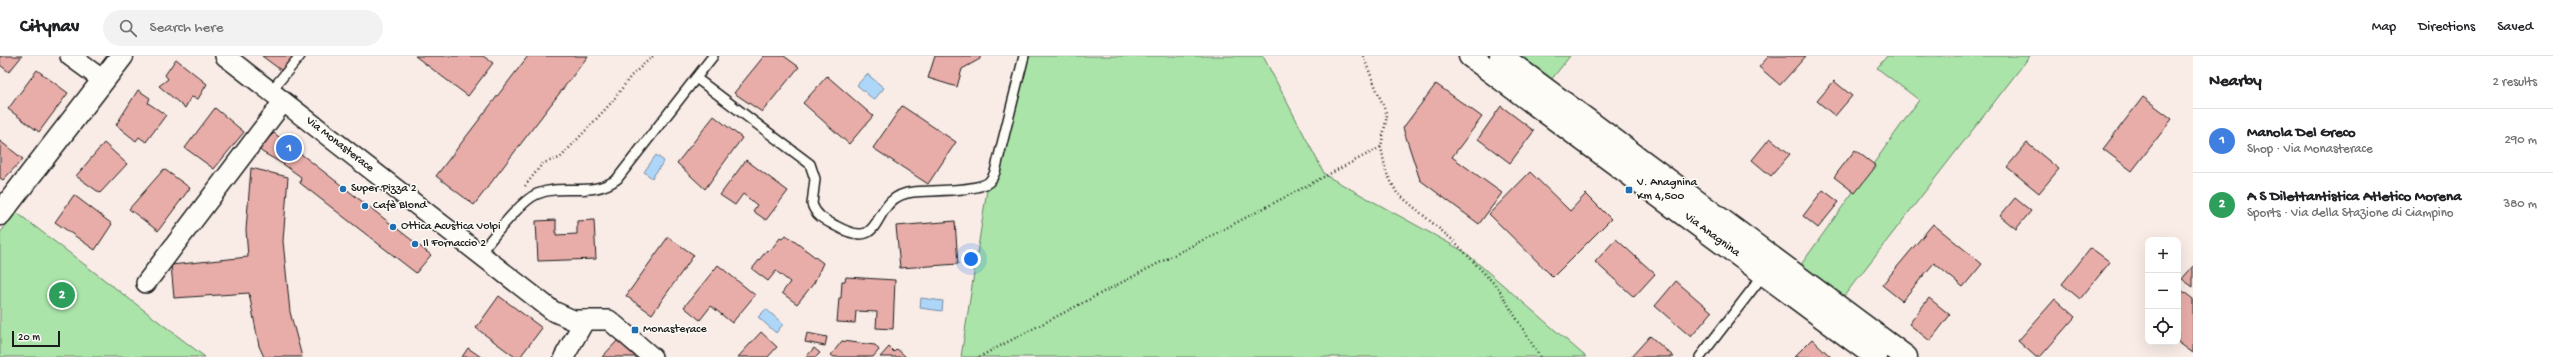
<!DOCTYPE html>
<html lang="en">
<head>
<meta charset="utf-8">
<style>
  :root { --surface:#fff; --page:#f2f2f2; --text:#202124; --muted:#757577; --line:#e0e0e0; --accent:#1f6fb2 }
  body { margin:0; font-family:"Gochi Hand",sans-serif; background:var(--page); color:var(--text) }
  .controls { position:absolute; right:12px; bottom:12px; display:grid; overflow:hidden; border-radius:8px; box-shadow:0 4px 16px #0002 }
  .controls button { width:36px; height:36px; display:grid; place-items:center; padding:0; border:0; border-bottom:1px solid var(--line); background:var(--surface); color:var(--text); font:20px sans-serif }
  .scale { position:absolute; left:12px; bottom:10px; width:48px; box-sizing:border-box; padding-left:4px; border:2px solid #1c1c1c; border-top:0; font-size:11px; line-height:14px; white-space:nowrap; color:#1c1c1c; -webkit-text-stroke:3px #fdfcf7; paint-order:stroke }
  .you { position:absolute; left:971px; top:203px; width:14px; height:14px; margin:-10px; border:3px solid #fff; border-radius:50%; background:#1a73e8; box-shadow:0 0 0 6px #1a73e833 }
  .badge { display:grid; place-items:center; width:26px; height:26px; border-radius:50%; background:var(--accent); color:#fff; font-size:13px; font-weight:700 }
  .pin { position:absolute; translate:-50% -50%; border:2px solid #fff; box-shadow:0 1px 4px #0006 }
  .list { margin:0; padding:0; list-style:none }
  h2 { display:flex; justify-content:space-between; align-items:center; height:52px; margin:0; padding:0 16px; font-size:17px }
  h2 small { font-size:13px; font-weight:400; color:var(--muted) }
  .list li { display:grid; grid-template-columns:26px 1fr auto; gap:12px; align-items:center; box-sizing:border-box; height:64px; padding:0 16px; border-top:1px solid var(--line) }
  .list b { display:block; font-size:15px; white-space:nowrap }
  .list p { margin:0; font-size:13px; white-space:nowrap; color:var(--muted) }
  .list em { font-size:13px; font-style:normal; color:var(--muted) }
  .icon { flex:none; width:22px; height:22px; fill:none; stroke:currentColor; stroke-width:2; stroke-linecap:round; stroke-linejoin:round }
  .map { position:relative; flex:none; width:2193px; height:301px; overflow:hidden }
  header { display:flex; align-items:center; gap:24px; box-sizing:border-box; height:56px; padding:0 20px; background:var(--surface); border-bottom:1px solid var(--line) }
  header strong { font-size:19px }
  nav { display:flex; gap:22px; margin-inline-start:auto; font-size:14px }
  .search { width:280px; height:36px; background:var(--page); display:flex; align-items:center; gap:10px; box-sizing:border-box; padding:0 14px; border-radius:22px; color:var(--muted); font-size:15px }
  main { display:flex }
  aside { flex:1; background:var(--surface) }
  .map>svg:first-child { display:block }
  .green { fill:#aae4a9; stroke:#638062 }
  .water { fill:#aed6f9; stroke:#748ca1 }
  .building { fill:#e8ada8; stroke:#1c1c1c }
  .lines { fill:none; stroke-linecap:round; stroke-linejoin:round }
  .service-casing { stroke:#1c1c1c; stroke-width:12 }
  .minor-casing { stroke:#1c1c1c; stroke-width:22 }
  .tertiary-casing { stroke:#1c1c1c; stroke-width:25 }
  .secondary-casing { stroke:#1c1c1c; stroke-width:25 }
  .path { stroke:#1c1c1c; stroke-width:2.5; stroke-dasharray:1 3; stroke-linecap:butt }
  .service { stroke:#fdfcf7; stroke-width:9 }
  .minor { stroke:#fdfcf7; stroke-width:19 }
  .tertiary { stroke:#fdfcf7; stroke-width:22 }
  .secondary { stroke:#fdfcf7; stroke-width:22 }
  .poi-dot { fill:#1f6fb2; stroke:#fdfcf7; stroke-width:1.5 }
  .labels { text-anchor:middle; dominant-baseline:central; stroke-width:3; stroke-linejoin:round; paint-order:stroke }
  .street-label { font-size:12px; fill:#1c1c1c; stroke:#fdfcf7 }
  .poi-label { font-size:12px; fill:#1c1c1c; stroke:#fdfcf7; text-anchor:start }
</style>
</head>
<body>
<header>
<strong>Citynav</strong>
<div class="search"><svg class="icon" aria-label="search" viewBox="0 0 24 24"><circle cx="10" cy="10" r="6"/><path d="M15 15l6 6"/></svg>Search here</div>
<nav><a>Map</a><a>Directions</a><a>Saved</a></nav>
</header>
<main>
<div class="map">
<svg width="2193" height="301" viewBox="0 0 2193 301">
  <rect width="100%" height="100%" fill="#f9ece7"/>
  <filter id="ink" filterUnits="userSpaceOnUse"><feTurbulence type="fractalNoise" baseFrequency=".025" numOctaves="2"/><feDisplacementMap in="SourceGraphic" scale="8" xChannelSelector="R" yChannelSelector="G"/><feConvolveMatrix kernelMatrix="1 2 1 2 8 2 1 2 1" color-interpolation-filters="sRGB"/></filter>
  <g filter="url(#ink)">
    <g class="green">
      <polygon points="1024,0 1263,0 1325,119 1465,196 1586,301 961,301 988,127"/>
      <polygon points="1500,0 1570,0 1544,33"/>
      <polygon points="1887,0 2030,0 1837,249 1795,217 1919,44 1877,12"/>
      <polygon points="16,156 205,301 0,301 0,177"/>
    </g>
    <g class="water">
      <polygon points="867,18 884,32 874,44 857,29"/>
      <polygon points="656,99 664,105 652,122 644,116"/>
      <polygon points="921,242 943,245 942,255 920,252"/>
      <polygon points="766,253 783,268 776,277 758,261"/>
    </g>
    <g class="building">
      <polygon points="0,0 22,0 9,16 0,9"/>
      <polygon points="262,0 294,0 282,15"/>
      <polygon points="415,0 483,0 493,7 468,40"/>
      <polygon points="528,0 588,0 474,149 436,120"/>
      <polygon points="764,0 784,0 799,11 762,56 734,37"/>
      <polygon points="935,0 980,0 980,3 962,13 957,31 928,22"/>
      <polygon points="1769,0 1806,0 1780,29 1759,11"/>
      <polygon points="176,3 207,28 198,43 191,41 185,52 159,30 168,23 165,19"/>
      <polygon points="37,14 68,37 39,76 8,53"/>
      <polygon points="827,20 873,60 849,88 803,47"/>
      <polygon points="1834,25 1852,40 1835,60 1817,45"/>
      <polygon points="1436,28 1482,61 1452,101 1502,137 1479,168 1420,124 1403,72"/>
      <polygon points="138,34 150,42 148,47 166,59 146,86 139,81 136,85 116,69"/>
      <polygon points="2143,41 2172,63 2132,115 2103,93"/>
      <polygon points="902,50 956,86 928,128 873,92"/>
      <polygon points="1501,50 1534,75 1510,107 1478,83"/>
      <polygon points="215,52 244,76 214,113 185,92"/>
      <polygon points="714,60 742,82 705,133 677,107"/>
      <polygon points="274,77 431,199 416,217 300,127 301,121 283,108 262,96 258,92"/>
      <polygon points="1770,82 1790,98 1771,120 1752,104"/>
      <polygon points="0,85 23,103 3,124 0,122"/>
      <polygon points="104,87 127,108 100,137 76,120"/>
      <polygon points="2027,87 2059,113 2039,137 2007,111"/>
      <polygon points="1855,94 1876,110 1855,137 1834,121"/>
      <polygon points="746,104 788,135 766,164 753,155 757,149 743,138 735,149 720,139"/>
      <polygon points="251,112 288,121 283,185 290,256 302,301 264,301 259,290 249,237 174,242 171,209 248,201 246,174"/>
      <polygon points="164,113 190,132 158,175 129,153"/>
      <polygon points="1530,116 1570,155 1586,138 1611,163 1553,221 1489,158"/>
      <polygon points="1823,134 1839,146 1818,172 1803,160"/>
      <polygon points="74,139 112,168 95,194 55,166"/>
      <polygon points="2015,142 2031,155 2016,173 2000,160"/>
      <polygon points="556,164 556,179 577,178 577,165 594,164 596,203 538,205 536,165"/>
      <polygon points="955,165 958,208 900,212 896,170"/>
      <polygon points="1933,168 1982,208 1963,231 1934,207 1902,245 1882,229"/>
      <polygon points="786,179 823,207 814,227 797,248 782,237 790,226 776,215 768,225 752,213 767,194 769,196 780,182 782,183"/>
      <polygon points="668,181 694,199 652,258 626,240"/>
      <polygon points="1616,183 1655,218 1634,241 1595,206"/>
      <polygon points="2091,192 2110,206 2080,243 2062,228"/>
      <polygon points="718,209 755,239 732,267 711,250 700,264 684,251"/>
      <polygon points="2193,210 2193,231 2182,223"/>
      <polygon points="846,221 895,224 893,273 876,272 877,256 856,255 855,267 837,266 839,242 841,242 842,225 845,225"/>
      <polygon points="1676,225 1712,256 1691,281 1655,250"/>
      <polygon points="2180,233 2193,243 2193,297 2178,286 2178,235"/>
      <polygon points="499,240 542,272 520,301 515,301 476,272"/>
      <polygon points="1929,242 1950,259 1930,285 1909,268"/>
      <polygon points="2055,243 2075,261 2040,301 2036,301 2018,285"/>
      <polygon points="761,276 777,291 768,301 738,301"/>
      <polygon points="807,277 827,281 825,290 805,286"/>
      <polygon points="1650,280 1674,301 1631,301"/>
      <polygon points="1812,283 1831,301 1794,301"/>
      <polygon points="618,284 636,301 602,301"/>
      <polygon points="842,285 875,289 879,294 873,301 834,301 831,299"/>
      <polygon points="889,291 894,296 897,293 906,301 880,301"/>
      <polygon points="468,292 481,301 462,301"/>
      <polygon points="814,292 820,297 816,301 806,301"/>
    </g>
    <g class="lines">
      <defs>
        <g id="service">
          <path d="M 696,22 L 810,108 L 815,123 L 812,148 C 816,160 825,164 836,170 C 889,199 867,141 913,136 C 930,134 977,136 989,126 C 992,123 994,119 995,116 L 1024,0"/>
          <polyline points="270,36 300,0"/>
          <path d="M 479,198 C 492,183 520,145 537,138 C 563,127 592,142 617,123 L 713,0"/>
          <polyline points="1700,301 1764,218"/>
        </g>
        <g id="minor">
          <polyline points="70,0 103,24"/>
          <path id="s1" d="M 225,0 L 553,255 L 573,264 L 609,264 L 652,301"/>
          <polyline points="146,227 283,46"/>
          <polyline points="564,301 585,264"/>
        </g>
        <polyline id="tertiary" points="0,158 122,0"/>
        <g id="secondary">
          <path id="s2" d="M 1470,0 L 1876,301"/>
          <polyline points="1501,0 1906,301"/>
        </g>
      </defs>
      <use href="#service" class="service-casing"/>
      <use href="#minor" class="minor-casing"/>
      <use href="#tertiary" class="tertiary-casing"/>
      <use href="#secondary" class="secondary-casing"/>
      <g class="path">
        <polyline points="1363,0 1387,59 1381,91 1386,116 1397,137 1455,186 1498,232 1540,301"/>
        <polyline points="525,130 543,107 560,102 612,46 631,20 653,0"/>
        <polyline points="979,301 1381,91"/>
      </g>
      <use href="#service" class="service"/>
      <use href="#minor" class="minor"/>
      <use href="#tertiary" class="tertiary"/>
      <use href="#secondary" class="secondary"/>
    </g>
  </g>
  <g class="poi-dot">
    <circle cx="343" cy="133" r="4"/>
    <rect x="1625" y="130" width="8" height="8" rx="2"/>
    <circle cx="365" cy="150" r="4"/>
    <circle cx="393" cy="171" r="4"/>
    <circle cx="415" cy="188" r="4"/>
    <rect x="631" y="270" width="8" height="8" rx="2"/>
  </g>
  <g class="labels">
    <g class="street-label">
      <text stroke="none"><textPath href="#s1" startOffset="145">Via Monasterace</textPath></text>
      <text stroke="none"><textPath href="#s2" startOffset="301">Via Anagnina</textPath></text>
    </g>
    <g class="poi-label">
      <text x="1637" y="127">V. Anagnina<tspan x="1637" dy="14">Km 4,500</tspan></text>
      <text x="351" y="133">Super Pizza 2</text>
      <text x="373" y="150">Cafè Blond</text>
      <text x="401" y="171">Ottica Acustica Volpi</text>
      <text x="423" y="188">Il Fornaccio 2</text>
      <text x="643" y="274">Monasterace</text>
    </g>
  </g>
</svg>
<div class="controls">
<button>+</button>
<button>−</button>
<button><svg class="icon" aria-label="locate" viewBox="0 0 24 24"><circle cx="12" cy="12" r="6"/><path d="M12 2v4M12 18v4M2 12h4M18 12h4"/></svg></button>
</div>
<div class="scale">20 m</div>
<div class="you"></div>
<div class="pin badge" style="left:289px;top:92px;background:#3f7fe0">1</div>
<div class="pin badge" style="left:62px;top:239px;background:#2e9e5b">2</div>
</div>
<aside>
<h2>Nearby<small>2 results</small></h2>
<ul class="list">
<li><span class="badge" style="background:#3f7fe0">1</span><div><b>Manola Del Greco</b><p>Shop · Via Monasterace</p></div><em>290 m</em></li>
<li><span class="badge" style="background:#2e9e5b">2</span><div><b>A S Dilettantistica Atletico Morena</b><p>Sports · Via della Stazione di Ciampino</p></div><em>380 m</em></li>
</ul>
</aside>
</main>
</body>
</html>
